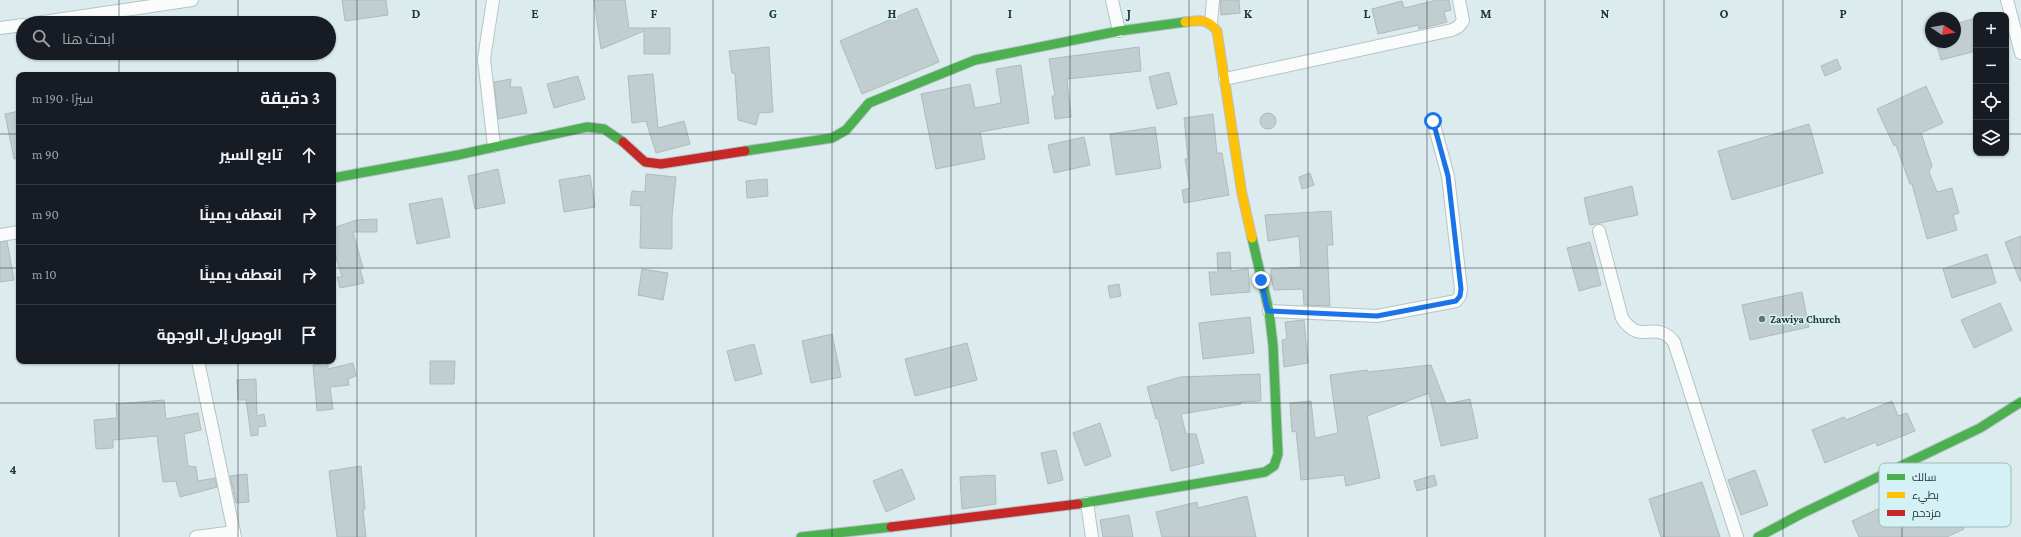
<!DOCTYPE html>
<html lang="ar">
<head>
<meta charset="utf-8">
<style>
  :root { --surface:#171b24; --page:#20242c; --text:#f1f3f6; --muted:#9ea1a6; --line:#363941 }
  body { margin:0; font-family:"Crimson Pro",Cairo,serif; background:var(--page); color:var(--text); direction:rtl }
  .controls { position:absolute; right:12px; top:12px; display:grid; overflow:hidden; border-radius:8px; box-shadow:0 1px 3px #0004 }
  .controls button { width:36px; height:36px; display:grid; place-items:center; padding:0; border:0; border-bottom:1px solid var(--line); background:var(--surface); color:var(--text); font:20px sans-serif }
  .compass { position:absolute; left:1925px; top:12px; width:36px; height:36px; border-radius:50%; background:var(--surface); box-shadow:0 1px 3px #0004; rotate:102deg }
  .stop { position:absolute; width:12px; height:12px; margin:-9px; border:3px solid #1a73e8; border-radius:50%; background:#fff }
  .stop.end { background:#1a73e8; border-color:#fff; box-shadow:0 1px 4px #0008 }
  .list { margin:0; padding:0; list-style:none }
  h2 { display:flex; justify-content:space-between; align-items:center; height:52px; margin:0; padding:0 16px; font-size:17px }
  h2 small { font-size:13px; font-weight:400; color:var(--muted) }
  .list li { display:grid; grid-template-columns:26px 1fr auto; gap:12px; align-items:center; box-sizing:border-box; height:60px; padding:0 16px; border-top:1px solid var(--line) }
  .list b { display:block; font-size:15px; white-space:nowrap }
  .list em { font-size:13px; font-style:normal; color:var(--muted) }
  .icon { flex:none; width:22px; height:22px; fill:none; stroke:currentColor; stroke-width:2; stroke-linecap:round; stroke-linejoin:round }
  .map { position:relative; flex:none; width:2021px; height:537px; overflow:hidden; direction:ltr }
  .search { position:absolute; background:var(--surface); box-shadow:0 1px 3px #0004; left:16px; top:16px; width:320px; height:44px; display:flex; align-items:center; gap:10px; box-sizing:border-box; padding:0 14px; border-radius:22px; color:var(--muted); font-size:15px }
  .panel { position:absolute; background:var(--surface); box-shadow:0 1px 3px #0004; left:16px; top:72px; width:320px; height:292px; border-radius:8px; direction:rtl }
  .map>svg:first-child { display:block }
  .building { fill:#c1cecf; stroke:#aebbbd }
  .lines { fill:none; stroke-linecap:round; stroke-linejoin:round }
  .street-casing { stroke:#b6c3c5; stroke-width:14 }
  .fast-casing { stroke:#b6c3c5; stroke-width:11 }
  .slow-casing { stroke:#b6c3c5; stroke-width:11 }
  .jam-casing { stroke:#b6c3c5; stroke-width:11 }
  .street { stroke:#fafcfc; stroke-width:12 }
  .fast { stroke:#4caf50; stroke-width:9 }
  .slow { stroke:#ffc107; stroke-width:9 }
  .jam { stroke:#c62828; stroke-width:9 }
  .route { stroke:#1a73e8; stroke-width:5 }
  .grid { fill:none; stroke:#283436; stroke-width:1; stroke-opacity:0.55 }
  .poi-dot { fill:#677476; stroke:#d4f2f6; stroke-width:1.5 }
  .labels { text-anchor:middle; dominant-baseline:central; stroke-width:3; stroke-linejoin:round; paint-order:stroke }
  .poi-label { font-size:11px; font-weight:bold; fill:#283436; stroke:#d4f2f6; text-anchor:start }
  .key { fill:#d4f2f6; stroke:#a0b9bc; stroke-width:1 }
  .key-label { font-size:11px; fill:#283436 }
  .grid-label { font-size:13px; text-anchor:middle; font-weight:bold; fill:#283436; stroke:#d4f2f6; stroke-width:3; stroke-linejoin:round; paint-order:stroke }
</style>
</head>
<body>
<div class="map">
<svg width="2021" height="537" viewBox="0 0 2021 537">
  <rect width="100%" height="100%" fill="#dcecee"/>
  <g class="building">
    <polygon points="342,0 386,0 388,15 345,21"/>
    <polygon points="594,0 625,0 629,28 670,28 670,54 644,54 644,31 601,49"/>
    <polygon points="1220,0 1239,0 1240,13 1221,15"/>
    <polygon points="1437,0 1449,0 1451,10 1444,12 1447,22 1419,29 1418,25 1378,34 1372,9 1402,1 1404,8"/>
    <polygon points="917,8 939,62 862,94 840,41"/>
    <polygon points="1976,18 1976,51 1941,60 1936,42 1955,42 1955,24"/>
    <polygon points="769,47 773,112 759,113 756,125 738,120 735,73 732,73 729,51"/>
    <polygon points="1139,47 1141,71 1067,79 1071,117 1055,119 1052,96 1055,96 1049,59"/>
    <polygon points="1837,59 1841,69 1825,76 1821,66"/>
    <polygon points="1021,65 1029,123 980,132 985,159 936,169 921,94 970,84 975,108 1001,103 996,69"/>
    <polygon points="1169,72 1177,104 1157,109 1149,77"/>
    <polygon points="653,74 658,128 684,121 690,144 656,153 646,121 632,123 628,76"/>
    <polygon points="578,76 585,99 554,108 547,84"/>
    <polygon points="511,79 510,87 521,87 527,113 498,119 494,82"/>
    <polygon points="1926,86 1943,123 1921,133 1932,166 1929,172 1937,192 1952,188 1959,213 1953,215 1957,230 1927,239 1912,184 1910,184 1896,145 1894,146 1877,109"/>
    <polygon points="19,111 19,158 14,159 5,114"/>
    <circle cx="1268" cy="121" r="8"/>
    <polygon points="1213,114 1217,153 1222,153 1229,195 1184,203 1182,190 1190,188 1185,159 1188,159 1184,118"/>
    <polygon points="1809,124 1823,173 1732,200 1718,151"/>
    <polygon points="1155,127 1161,168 1116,175 1110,134"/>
    <polygon points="1084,137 1090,165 1054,173 1048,145"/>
    <polygon points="498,169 505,203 475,209 468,176"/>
    <polygon points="1310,173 1314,185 1302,189 1299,177"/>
    <polygon points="646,174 676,177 672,217 672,249 640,248 641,206 630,205 632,191 645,192"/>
    <polygon points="590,175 595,207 564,212 559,180"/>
    <polygon points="767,179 768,196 747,198 746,181"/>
    <polygon points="1632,186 1638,215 1590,225 1584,198"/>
    <polygon points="442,198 450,237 417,244 409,204"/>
    <polygon points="1331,211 1333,245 1327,245 1330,306 1304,305 1303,289 1274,290 1271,277 1271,269 1301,267 1299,236 1268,241 1265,215"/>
    <polygon points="377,219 377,232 353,232 363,268 360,269 364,283 340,288 337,277 342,277 333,247 333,228 357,220"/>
    <polygon points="2021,236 2021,281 2020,281 2005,242"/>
    <polygon points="7,241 14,280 0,282 0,242"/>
    <polygon points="1590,242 1601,285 1579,291 1567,248"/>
    <polygon points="1230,252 1231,271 1248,269 1250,292 1211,295 1209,272 1218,272 1217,253"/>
    <polygon points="1987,254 1996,283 1952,298 1943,269"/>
    <polygon points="642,269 668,273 663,300 638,295"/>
    <polygon points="1119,284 1121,296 1110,298 1108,286"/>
    <polygon points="1802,292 1809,327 1750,340 1742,305"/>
    <polygon points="2000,303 2012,330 1974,348 1961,320"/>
    <polygon points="1250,317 1254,353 1203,359 1199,323"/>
    <polygon points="1304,320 1308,363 1284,367 1282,340 1287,339 1285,322"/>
    <polygon points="832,334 841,377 811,383 802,341"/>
    <polygon points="967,343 977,380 915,396 905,359"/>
    <polygon points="754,344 762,374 735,381 727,351"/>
    <polygon points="430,361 455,361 454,384 430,384"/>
    <polygon points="328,363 328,369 353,363 356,376 348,379 349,385 330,387 333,409 317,411 313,365"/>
    <polygon points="1431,365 1446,404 1470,399 1478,438 1441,446 1429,393 1367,416 1380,478 1346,486 1344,475 1301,480 1296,431 1292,432 1290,403 1311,401 1315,438 1338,433 1330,375 1367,370 1368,372"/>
    <polygon points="1260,374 1261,401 1240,402 1241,404 1181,414 1186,434 1196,434 1204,463 1171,471 1158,418 1156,419 1147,387 1180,377"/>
    <polygon points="256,379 257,416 264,414 266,426 258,427 258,435 251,436 246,400 238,400 237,380"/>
    <polygon points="164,400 166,419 198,413 201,430 184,434 188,466 196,467 198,481 215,478 217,487 180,497 176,481 163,482 157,436 113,440 113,448 96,449 94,420 117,418 116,404"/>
    <polygon points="1892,401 1898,416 1907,413 1915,431 1877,446 1876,442 1825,463 1812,430 1844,417 1846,420"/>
    <polygon points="1100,423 1111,456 1085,466 1073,433"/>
    <polygon points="1056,450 1063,480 1048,484 1041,453"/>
    <polygon points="361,466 365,509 363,509 366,537 337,537 329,471"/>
    <polygon points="902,469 915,499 886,512 873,481"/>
    <polygon points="1755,470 1768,505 1741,515 1728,480"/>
    <polygon points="247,474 249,502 236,503 230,476"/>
    <polygon points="995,475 996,504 962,509 960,477"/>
    <polygon points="1434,475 1437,485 1417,491 1414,481"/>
    <polygon points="1941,480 1964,529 1947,537 1859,537 1852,521"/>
    <polygon points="1702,482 1720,537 1661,537 1649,499"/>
    <polygon points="1247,496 1256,537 1162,537 1156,512 1197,502 1198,508"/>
    <polygon points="1129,515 1133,537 1103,537 1100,520"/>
  </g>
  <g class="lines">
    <defs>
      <g id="street">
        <polyline points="493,0 484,59 494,146"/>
        <polyline points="1112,0 1119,31"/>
        <polyline points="2007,0 2021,53"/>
        <polyline points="36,23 192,0"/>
        <polyline points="1211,23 1213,0"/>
        <polyline points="0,28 23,25"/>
        <polyline points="1225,79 1452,30 1458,27 1463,21 1459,0"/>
        <path d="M 1599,231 L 1622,318 C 1641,347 1654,318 1674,342 L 1737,537"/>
        <polyline points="0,235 19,232"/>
        <polyline points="1269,311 1377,316 1456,301 1460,296 1461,289 1448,176 1433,121"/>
        <polyline points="198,361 235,537"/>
        <polyline points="1087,503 1092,537"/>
        <polyline points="196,537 234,532"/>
      </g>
      <g id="fast">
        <polyline points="745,151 832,138 846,130 869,103 975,60 1119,31 1185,22"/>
        <polyline points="333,178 458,155 587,127 604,129 623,142"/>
        <polyline points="1078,504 1265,472 1274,466 1278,454 1273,345 1269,311 1252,238"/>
        <polyline points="801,537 891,527"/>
        <polyline points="1758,537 1801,514 1980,428 2021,402"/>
      </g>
      <path id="slow" d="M 1185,22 C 1200,20 1207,18 1217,31 L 1242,194 L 1252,238"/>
      <g id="jam">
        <polyline points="623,142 645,162 661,164 745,151"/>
        <polyline points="891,527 1078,504"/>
      </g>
    </defs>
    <use href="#street" class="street-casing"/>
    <use href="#fast" class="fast-casing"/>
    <use href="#slow" class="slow-casing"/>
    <use href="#jam" class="jam-casing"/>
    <use href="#street" class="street"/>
    <use href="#fast" class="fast"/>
    <use href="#slow" class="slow"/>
    <use href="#jam" class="jam"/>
  </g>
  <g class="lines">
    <polyline class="route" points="1261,280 1268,311 1377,316 1456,301 1460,296 1461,289 1448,176 1433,121"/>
  </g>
  <path class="grid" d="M 119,0 L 119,23M 238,0 L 238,23M 357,0 L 357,537M 476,0 L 476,537M 594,0 L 594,537M 713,0 L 713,537M 832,0 L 832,537M 951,0 L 951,537M 1070,0 L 1070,537M 1189,0 L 1189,537M 1308,0 L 1308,537M 1427,0 L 1427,537M 1545,0 L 1545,537M 1664,0 L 1664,537M 1783,0 L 1783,537M 1902,0 L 1902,537M 119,53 L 119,75M 238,53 L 238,75M 0,134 L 19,134M 333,134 L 1976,134M 2006,134 L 2021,134M 0,268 L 19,268M 333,268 L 2021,268M 119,361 L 119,537M 238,361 L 238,537M 0,403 L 2021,403"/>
  <circle class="poi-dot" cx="1762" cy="319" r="4"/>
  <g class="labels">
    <g class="poi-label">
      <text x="1770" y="319">Zawiya Church</text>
    </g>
  </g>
  <rect x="1879" y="463" width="132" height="64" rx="6" class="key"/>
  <rect x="1887" y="474" width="18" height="6" fill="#4caf50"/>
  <rect x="1887" y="492" width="18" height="6" fill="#ffc107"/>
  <rect x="1887" y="510" width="18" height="6" fill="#c62828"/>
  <g class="key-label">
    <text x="1912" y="481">سالك</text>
    <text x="1912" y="499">بطيء</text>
    <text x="1912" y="517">مزدحم</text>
  </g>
  <g class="grid-label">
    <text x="416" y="18">D</text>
    <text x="535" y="18">E</text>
    <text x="654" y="18">F</text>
    <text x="773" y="18">G</text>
    <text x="892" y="18">H</text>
    <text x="1010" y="18">I</text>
    <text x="1129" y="18">J</text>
    <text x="1248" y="18">K</text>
    <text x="1367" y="18">L</text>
    <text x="1486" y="18">M</text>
    <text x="1605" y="18">N</text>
    <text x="1724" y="18">O</text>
    <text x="1843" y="18">P</text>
    <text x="13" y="474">4</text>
  </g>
</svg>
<div class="controls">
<button>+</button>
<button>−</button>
<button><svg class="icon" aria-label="locate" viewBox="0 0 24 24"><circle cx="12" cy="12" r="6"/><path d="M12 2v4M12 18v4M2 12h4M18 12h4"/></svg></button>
<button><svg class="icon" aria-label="layers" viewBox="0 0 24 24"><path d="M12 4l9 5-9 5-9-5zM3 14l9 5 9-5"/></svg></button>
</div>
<svg class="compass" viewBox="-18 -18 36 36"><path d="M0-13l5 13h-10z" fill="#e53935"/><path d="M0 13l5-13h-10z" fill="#9ea1a6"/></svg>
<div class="stop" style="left:1433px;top:121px"></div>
<div class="stop end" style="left:1261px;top:280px"></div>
<div class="search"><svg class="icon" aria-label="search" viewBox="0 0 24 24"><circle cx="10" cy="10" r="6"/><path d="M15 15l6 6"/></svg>ابحث هنا</div>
<section class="panel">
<h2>3 دقيقة<small>سيرًا · 190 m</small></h2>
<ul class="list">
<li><svg class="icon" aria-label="ahead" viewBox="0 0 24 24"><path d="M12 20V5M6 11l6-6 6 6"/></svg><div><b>تابع السير</b></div><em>90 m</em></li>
<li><svg class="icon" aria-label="right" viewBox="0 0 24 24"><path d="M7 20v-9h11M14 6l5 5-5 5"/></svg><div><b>انعطف يمينًا</b></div><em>90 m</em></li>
<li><svg class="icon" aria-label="right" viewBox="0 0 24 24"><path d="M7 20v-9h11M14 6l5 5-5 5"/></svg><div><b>انعطف يمينًا</b></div><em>10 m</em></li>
<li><svg class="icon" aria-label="arrive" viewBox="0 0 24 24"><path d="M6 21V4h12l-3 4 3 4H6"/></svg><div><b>الوصول إلى الوجهة</b></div></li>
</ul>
</section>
</div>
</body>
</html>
